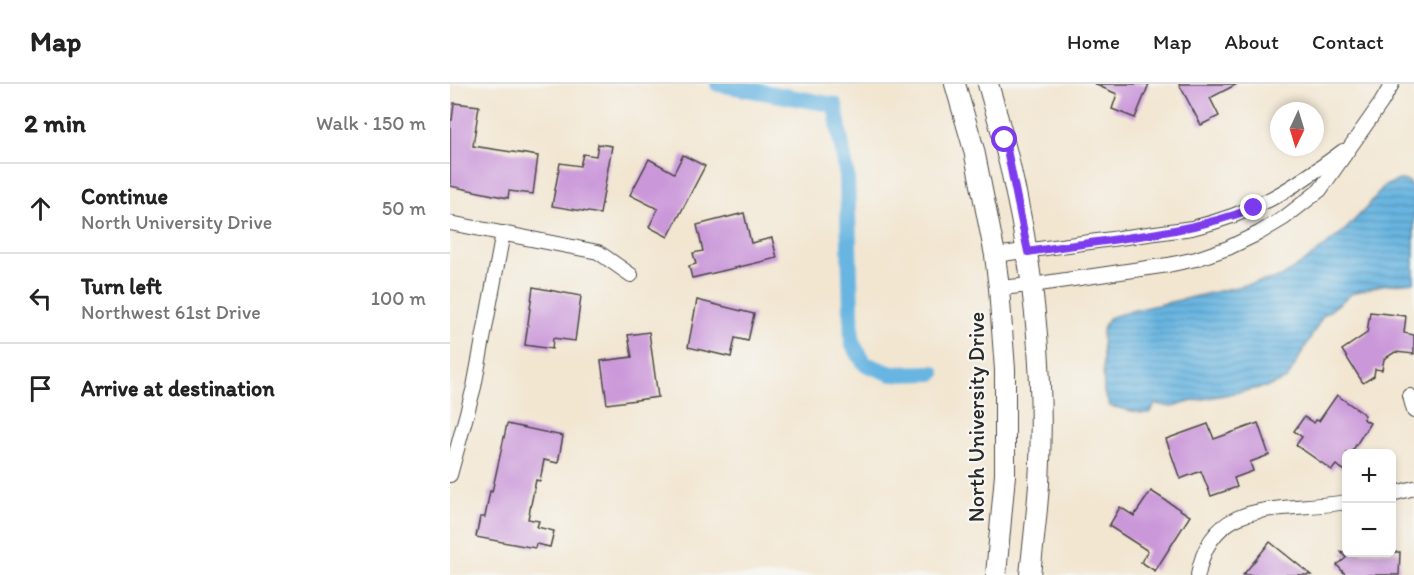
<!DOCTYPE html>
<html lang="en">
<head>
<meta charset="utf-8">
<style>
  :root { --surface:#fff; --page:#f6f6f6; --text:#222; --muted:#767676; --line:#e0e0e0 }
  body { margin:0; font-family:Itim,sans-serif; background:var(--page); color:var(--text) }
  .controls { position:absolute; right:18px; bottom:18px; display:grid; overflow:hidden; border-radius:9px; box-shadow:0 3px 9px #0003 }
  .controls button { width:54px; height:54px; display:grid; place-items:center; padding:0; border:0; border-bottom:2px solid var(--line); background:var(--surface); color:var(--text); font:30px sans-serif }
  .compass { position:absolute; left:820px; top:18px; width:54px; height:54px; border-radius:50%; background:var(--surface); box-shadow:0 3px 9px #0003; rotate:184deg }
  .stop { position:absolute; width:18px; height:18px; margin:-14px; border:4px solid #7c3aed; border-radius:50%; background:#fff }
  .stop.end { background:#7c3aed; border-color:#fff; box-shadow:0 2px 6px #0008 }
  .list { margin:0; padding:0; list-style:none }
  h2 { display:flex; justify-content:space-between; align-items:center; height:78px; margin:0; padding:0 24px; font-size:26px }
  h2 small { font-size:20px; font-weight:400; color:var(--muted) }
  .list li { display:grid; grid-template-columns:39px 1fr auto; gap:18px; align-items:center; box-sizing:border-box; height:90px; padding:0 24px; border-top:2px solid var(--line) }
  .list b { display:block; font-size:22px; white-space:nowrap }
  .list p { margin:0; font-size:20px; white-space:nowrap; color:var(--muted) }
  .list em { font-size:20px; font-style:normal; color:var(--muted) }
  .icon { flex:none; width:33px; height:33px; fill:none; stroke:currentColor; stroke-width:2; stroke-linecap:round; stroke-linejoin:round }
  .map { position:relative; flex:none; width:964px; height:491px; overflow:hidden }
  header { display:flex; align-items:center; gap:36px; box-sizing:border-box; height:84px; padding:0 30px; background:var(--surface); border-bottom:2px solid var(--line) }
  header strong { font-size:28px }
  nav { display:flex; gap:33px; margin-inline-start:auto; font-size:21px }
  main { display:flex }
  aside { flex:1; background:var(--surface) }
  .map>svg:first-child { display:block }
  .water { fill:url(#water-rules); stroke:#4a7086; stroke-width:1.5 }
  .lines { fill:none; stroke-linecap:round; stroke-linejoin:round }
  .canal { stroke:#68b5e1; stroke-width:16 }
  .building { fill:#ca97d9 }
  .minor-casing { stroke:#494744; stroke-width:16 }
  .secondary-casing { stroke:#494744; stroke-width:22 }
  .minor { stroke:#fff; stroke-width:14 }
  .secondary { stroke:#fff; stroke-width:20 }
  .route { stroke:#7c3aed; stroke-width:8 }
  .labels { text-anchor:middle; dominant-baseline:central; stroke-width:4.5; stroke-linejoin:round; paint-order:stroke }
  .street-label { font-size:22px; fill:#2b2b2b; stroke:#f6f6f2 }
</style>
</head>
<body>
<header>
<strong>Map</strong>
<nav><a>Home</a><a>Map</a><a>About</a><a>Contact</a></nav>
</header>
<main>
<aside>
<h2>2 min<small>Walk · 150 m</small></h2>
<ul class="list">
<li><svg class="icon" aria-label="ahead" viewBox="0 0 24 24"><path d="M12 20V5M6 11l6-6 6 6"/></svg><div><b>Continue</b><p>North University Drive</p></div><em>50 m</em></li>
<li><svg class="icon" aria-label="left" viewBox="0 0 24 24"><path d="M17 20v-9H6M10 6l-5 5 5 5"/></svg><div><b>Turn left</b><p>Northwest 61st Drive</p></div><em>100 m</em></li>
<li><svg class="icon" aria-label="arrive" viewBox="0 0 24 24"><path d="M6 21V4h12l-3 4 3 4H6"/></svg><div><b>Arrive at destination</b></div></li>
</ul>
</aside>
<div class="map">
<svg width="964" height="491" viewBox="0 0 964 491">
  <defs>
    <pattern id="water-rules" width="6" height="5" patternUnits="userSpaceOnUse" patternTransform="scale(1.5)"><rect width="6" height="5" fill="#68b5e1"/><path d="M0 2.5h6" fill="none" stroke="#5693b7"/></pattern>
  </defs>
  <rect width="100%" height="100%" fill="#f6f6f2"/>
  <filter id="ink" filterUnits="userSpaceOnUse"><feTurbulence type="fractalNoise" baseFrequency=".0167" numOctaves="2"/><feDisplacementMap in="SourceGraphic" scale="12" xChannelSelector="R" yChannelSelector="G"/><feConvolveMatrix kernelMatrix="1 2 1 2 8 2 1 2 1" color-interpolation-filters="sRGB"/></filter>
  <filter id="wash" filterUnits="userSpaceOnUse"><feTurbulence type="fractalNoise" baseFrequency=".008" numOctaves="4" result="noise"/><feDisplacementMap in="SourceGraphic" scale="24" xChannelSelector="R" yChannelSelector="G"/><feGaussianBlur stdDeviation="1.35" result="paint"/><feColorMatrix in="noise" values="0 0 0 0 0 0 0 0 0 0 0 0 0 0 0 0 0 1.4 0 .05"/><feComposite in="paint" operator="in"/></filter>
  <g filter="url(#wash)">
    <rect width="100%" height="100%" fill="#f2e6d1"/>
    <polygon class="water" points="949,96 958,97 964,106 964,198 932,201 903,209 873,232 837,295 820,302 743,317 721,323 706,320 699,329 691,329 660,322 654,309 652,247 658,234 681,227 831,193 865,170 895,146 917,123 934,102"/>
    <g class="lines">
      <polyline class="canal" points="268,0 385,21 397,93 402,259 415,280 442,290 483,289"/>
    </g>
    <g id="blocks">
      <g class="building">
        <polygon points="644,0 699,0 685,34 662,25 667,10"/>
        <polygon points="729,0 787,0 760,14 769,32 751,41"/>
        <polygon points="4,19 29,22 23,62 88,72 83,110 59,107 58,114 0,102 0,36 2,36"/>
        <polygon points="148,60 162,62 150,130 102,122 110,79 130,82 133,70 146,72"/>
        <polygon points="233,71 255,82 218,153 199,143 208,125 180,111 199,75 224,89"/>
        <polygon points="294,129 301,159 322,154 327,174 242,194 239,182 246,180 243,169 253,167 247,141"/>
        <polygon points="83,203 131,212 125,257 103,254 102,265 75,261"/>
        <polygon points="247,216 304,230 298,257 285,254 281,273 238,263"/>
        <polygon points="920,228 956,232 954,249 964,251 964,270 945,268 934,275 932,286 925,285 924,292 913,299 892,266 917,249"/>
        <polygon points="199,248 208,313 157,320 151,277 182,273 178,251"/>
        <polygon points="887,311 915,331 913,335 920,339 901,369 897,369 897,388 886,381 882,386 846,361 852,353 844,347 854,333 864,339 866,336 869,337"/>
        <polygon points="808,339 819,371 800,378 803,387 784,394 787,403 761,412 751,387 730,395 716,355 758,340 764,355"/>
        <polygon points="57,340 113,352 108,379 94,376 90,397 86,396 78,435 89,437 87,443 104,447 100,463 86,460 85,464 26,453 30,433 35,433 40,407 42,408"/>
        <polygon points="701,407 740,432 705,487 691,478 698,467 659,442 670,423 684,432"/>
        <polygon points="820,458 861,491 793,491"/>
        <polygon points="891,468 950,468 949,491 896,491 887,481 896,474"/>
      </g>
    </g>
  </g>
  <g filter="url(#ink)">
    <use href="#blocks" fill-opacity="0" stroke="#494744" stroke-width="1.5"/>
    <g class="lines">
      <defs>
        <g id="minor">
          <polyline points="0,139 148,168 181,191"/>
          <path d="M 545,171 L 742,144 C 805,129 842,105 893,67"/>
          <polyline points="549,204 582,201 718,181 746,175 778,164 809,149 834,134 870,106 931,19 942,0"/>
          <polyline points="960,312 964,327"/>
          <polyline points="0,391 24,303 53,149"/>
          <polyline points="942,410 964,404"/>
          <path d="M 748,491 C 762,410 835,429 896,418"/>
        </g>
        <g id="secondary">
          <polyline points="505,0 524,66 545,171 549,204 555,286 555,391 546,491"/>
          <path d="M 538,0 C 577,129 597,265 589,400 C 587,431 583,461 580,491"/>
        </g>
      </defs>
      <use href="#minor" class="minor-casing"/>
      <use href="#secondary" class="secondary-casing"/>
      <use href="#minor" class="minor"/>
      <use href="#secondary" class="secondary"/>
    </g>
  </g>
  <g class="lines" filter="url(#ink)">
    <path class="route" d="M 555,56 L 578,168 C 654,155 732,152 804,124"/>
  </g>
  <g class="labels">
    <g class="street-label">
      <text transform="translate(526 333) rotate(-90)">North University Drive</text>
    </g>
  </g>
</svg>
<div class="controls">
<button>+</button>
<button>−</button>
</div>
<svg class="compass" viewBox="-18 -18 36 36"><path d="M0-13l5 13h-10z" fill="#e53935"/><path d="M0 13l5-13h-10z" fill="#767676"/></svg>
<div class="stop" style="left:555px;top:56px"></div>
<div class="stop end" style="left:804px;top:124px"></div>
</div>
</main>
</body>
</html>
